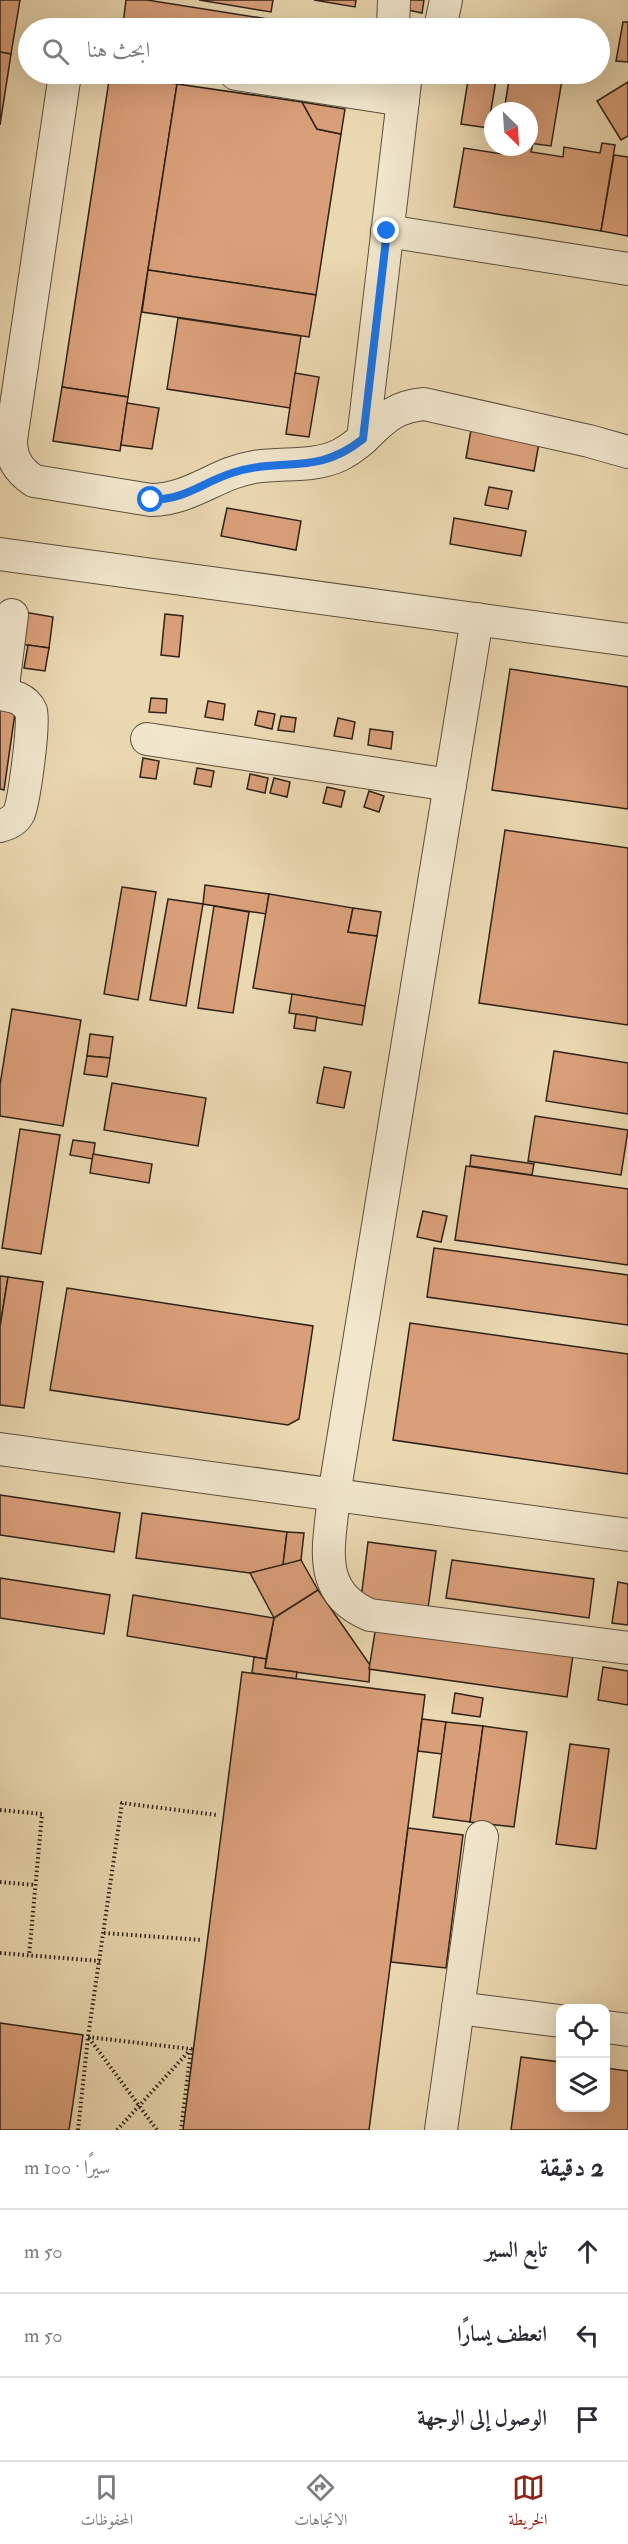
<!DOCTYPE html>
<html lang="ar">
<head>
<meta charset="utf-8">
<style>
  :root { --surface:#fff; --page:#f7f7f7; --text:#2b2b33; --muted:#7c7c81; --line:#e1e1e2; --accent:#8f2418 }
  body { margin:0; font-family:"IM FELL Double Pica",Amiri,serif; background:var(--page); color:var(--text); direction:rtl }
  .controls { position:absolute; right:18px; bottom:18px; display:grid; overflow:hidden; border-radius:12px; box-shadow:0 6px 24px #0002 }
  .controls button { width:54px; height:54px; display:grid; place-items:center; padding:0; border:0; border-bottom:2px solid var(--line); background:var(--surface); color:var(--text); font:30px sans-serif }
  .compass { position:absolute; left:484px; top:102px; width:54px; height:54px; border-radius:50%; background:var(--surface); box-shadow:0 6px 24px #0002; rotate:155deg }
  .stop { position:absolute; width:18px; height:18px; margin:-14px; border:4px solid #1a73e8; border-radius:50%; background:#fff }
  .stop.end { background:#1a73e8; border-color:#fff; box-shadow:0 2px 6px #0008 }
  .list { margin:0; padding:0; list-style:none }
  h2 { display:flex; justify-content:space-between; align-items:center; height:78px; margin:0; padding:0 24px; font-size:26px }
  h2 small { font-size:20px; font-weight:400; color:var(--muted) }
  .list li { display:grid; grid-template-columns:39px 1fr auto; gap:18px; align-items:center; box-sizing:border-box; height:84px; padding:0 24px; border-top:2px solid var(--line) }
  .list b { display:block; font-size:22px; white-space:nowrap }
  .list em { font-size:20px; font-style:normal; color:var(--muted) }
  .icon { flex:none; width:33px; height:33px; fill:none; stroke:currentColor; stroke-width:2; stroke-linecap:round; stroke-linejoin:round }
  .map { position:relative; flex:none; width:628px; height:2130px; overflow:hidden; direction:ltr }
  .search { position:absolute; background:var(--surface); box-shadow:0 6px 24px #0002; left:18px; right:18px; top:18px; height:66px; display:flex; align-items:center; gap:15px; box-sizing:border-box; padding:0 21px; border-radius:33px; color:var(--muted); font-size:22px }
  .sheet { height:330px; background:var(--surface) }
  nav { display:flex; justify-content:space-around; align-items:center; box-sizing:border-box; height:84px; border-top:2px solid var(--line); background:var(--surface); font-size:16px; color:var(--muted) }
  nav a { display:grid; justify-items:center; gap:3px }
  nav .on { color:var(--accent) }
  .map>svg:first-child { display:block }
  .building { fill:#d99f79; stroke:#2d2215; stroke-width:1.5 }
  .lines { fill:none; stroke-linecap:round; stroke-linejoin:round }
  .minor-casing { stroke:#5c503c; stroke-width:34 }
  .path { stroke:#2d2215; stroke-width:4; stroke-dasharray:1.5 3; stroke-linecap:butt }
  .minor { stroke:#f1e6cc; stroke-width:32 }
  .route { stroke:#1a73e8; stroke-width:8 }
</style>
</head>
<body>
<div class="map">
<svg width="628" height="2130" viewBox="0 0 628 2130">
  <rect width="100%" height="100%" fill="#ead8b1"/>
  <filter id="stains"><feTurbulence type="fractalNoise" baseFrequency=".00333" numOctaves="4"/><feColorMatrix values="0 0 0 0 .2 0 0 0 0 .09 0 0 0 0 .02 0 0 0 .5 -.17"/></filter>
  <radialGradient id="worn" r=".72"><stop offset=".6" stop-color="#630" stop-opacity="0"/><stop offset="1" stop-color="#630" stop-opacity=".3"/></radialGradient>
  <g class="building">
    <polygon points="0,0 20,0 11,54 0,52"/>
    <polygon points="126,0 147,0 293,23 292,28 149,28 123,24"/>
    <polygon points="199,0 273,0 271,12"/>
    <polygon points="314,0 356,0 355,7"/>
    <polygon points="396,0 424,0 422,13 394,7"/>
    <polygon points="623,22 628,22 628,62 616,61"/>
    <polygon points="0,52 11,54 0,125"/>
    <polygon points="110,74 177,84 128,397 62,387"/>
    <polygon points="469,74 497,74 488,128 461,124"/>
    <polygon points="510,74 563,74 551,146 529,143 529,111 504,111"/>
    <polygon points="628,82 628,136 621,140 597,101"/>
    <polygon points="177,84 302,102 317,129 341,134 316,295 148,270"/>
    <polygon points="302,102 345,109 341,134 317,129"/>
    <polygon points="529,143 533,143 531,152 563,157 564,147 600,153 602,143 615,145 601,231 454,207 464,148 502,154 504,147 529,147"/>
    <polygon points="614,155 628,157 628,236 601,231"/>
    <polygon points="148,270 316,295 309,337 142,312"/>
    <polygon points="178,318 301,336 290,408 167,389"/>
    <polygon points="295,373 319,377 309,437 286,434"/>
    <polygon points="62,387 128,397 120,451 53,441"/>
    <polygon points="127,403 159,408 152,449 121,445"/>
    <polygon points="471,430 539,443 534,471 466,458"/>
    <polygon points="489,487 512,491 508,509 485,505"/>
    <polygon points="227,508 301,521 296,550 221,536"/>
    <polygon points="454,518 526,531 521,556 450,544"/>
    <polygon points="24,612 53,617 49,648 19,644"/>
    <polygon points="165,614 183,616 179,657 161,655"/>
    <polygon points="28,645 49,648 45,671 24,668"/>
    <polygon points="510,669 628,687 628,809 492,790"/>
    <polygon points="151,698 167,699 166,713 149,712"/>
    <polygon points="208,701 225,704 223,720 205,717"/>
    <polygon points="0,703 16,706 4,790 0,789"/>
    <polygon points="258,711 275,714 272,729 255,725"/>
    <polygon points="281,716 296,718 294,732 278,730"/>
    <polygon points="338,718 355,722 352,739 334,736"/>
    <polygon points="370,729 393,732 391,749 368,745"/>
    <polygon points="143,758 159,761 156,779 140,777"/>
    <polygon points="197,768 214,771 211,787 194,784"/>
    <polygon points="250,774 268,778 265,793 247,789"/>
    <polygon points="274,778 290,782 287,797 270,793"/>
    <polygon points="327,787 345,791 341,807 323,803"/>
    <polygon points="369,791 384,796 379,812 364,807"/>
    <polygon points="505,830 628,848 628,1025 479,1003"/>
    <polygon points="205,885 269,894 266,914 203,904"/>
    <polygon points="122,887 156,892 138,1000 104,994"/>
    <polygon points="269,894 353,908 348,932 377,936 365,1006 253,988"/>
    <polygon points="168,899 203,904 186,1006 150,1000"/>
    <polygon points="214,906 249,912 233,1013 198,1008"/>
    <polygon points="353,908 381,912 377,936 348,932"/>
    <polygon points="292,994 365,1006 362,1025 289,1013"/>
    <polygon points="12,1009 81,1020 63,1126 0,1116 0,1085"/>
    <polygon points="296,1014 317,1017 315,1031 294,1028"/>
    <polygon points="90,1034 113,1037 110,1058 87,1056"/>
    <polygon points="554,1051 628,1063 628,1114 546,1101"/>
    <polygon points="87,1056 110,1058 107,1077 84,1074"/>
    <polygon points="324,1067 351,1072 344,1108 317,1103"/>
    <polygon points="112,1083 206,1098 198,1146 104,1130"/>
    <polygon points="535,1116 628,1130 621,1175 528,1161"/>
    <polygon points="20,1129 60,1135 41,1254 2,1248"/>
    <polygon points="73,1140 95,1143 93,1159 70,1155"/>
    <polygon points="93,1154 152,1164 149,1183 90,1173"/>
    <polygon points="471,1155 534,1164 532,1175 470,1166"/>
    <polygon points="466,1166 628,1189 628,1265 455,1240"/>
    <polygon points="423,1211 447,1216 441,1242 417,1237"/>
    <polygon points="434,1248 628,1275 628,1325 427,1297"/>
    <polygon points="0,1276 8,1277 0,1327"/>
    <polygon points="8,1277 43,1282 24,1408 0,1405 0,1327"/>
    <polygon points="67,1288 313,1326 299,1419 288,1425 50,1390"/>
    <polygon points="410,1323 628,1354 628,1474 393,1440"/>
    <polygon points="0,1495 120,1513 114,1552 0,1535"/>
    <polygon points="142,1513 287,1532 283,1565 250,1573 136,1558"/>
    <polygon points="287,1532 304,1533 301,1560 283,1565"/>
    <polygon points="368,1542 436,1551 428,1608 361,1599"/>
    <polygon points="301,1560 318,1590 274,1618 250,1573"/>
    <polygon points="452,1560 594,1579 589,1618 446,1598"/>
    <polygon points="0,1578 110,1595 104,1634 0,1618"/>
    <polygon points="618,1582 628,1584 628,1625 612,1623"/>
    <polygon points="318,1590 370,1665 369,1682 265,1668 274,1618"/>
    <polygon points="133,1595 274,1618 266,1659 127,1636"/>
    <polygon points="376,1626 573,1655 567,1697 369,1669"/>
    <polygon points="254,1657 266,1659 265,1668 297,1672 296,1679 252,1673"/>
    <polygon points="603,1667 628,1671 628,1705 598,1700"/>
    <polygon points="242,1672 425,1695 369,2130 183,2130"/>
    <polygon points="455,1693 483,1698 480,1717 452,1713"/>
    <polygon points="422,1719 446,1722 442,1754 418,1751"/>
    <polygon points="446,1722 483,1726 470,1822 433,1817"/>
    <polygon points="483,1726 527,1732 514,1827 470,1822"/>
    <polygon points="570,1744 609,1749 596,1849 556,1844"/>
    <polygon points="408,1828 463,1835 446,1968 391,1962"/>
    <polygon points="0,2023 83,2035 69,2130 0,2130"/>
    <polygon points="521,2057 560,2062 560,2108 606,2108 606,2068 628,2071 628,2130 511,2130"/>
  </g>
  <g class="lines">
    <defs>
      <g id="minor">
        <polyline points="393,28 394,0"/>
        <polyline points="440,28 446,0"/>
        <path d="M 65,74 L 11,440 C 11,459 18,470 34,481 L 151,500 C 193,499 216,473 254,467 C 283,462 313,468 340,455 C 375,437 379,408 424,404 L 589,441 L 628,452"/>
        <polyline points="236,74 403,100"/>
        <polyline points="387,231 628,269"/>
        <polyline points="363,439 406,74"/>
        <polyline points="0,554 628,640"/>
        <path d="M 477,619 L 334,1495 C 330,1543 314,1592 370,1615 L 628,1648"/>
        <path d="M 0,694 C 13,696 25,698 31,711 C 35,721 24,802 19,813 C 15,821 8,824 0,826"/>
        <polyline points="2,694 12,615"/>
        <polyline points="147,739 450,785"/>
        <polyline points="0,1449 628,1535"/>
        <polyline points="458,2008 560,2021"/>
        <polyline points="606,2027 628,2030"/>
        <polyline points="441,2130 482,1837"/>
      </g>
    </defs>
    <use href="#minor" class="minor-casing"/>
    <g class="path">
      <polyline points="0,1810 42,1814 29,1956"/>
      <polyline points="0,1882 35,1885"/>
      <polyline points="104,1933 202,1940"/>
      <polyline points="0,1953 100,1961"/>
      <polyline points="88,2037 191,2049 181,2130"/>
      <polyline points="89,2038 157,2130"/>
      <polyline points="78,2130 88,2037 122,1803 217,1815"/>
      <polyline points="117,2130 190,2050"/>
    </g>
    <use href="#minor" class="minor"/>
  </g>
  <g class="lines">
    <path class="route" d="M 151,500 C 187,499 201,483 232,473 C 283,456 315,477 363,439 L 387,231"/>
  </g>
  <rect width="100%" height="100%" filter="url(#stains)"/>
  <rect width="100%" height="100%" fill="url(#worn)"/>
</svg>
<div class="controls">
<button><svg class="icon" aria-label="locate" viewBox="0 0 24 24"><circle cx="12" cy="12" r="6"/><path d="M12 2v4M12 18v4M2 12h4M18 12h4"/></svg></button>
<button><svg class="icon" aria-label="layers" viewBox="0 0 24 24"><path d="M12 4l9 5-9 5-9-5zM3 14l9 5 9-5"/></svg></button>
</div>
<svg class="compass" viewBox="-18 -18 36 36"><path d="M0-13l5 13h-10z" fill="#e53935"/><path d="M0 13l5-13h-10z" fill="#7c7c81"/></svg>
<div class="stop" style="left:151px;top:500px"></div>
<div class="stop end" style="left:387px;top:231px"></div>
<div class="search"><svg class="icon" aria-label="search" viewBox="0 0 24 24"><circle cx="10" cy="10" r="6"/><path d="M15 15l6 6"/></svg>ابحث هنا</div>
</div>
<section class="sheet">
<h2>2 دقيقة<small>سيرًا · 100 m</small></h2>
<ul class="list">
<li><svg class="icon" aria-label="ahead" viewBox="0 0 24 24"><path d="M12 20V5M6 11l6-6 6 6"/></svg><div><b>تابع السير</b></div><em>50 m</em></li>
<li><svg class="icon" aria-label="left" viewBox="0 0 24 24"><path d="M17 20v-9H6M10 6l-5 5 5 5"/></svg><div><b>انعطف يسارًا</b></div><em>50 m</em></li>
<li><svg class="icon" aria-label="arrive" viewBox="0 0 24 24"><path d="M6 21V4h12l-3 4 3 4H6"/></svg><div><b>الوصول إلى الوجهة</b></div></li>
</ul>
</section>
<nav>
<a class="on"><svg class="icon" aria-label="map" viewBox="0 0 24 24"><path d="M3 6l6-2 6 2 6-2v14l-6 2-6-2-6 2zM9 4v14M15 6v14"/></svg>الخريطة</a>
<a><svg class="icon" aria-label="directions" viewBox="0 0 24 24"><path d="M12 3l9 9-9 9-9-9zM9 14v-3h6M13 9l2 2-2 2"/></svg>الاتجاهات</a>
<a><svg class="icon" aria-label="saved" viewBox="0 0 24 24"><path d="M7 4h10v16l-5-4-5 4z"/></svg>المحفوظات</a>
</nav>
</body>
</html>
